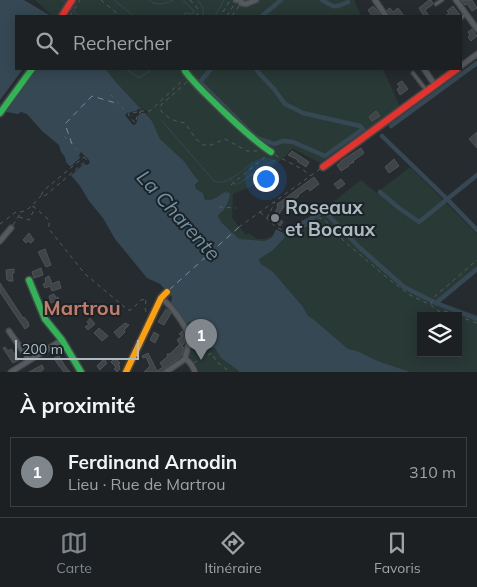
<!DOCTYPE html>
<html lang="fr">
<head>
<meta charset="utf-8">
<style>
  :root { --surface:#1c2023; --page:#25282b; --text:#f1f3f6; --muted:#a0a3a6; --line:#3a3e41; --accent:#7f878d }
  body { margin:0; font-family:Mulish,sans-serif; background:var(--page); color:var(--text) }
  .controls { position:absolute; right:15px; bottom:15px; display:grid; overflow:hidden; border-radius:0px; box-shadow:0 2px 12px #0003 }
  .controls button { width:45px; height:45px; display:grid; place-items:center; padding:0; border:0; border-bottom:1px solid var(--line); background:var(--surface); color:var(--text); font:25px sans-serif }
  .scale { position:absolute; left:15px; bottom:12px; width:124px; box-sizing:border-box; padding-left:5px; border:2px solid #afb9c0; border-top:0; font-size:14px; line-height:18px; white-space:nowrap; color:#afb9c0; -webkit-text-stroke:4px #1a2328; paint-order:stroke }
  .you { position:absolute; left:265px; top:178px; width:18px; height:18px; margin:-12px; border:4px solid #fff; border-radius:50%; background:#1a73e8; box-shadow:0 0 0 8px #1a73e833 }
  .badge { display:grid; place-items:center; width:32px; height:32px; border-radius:50%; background:var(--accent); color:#fff; font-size:16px; font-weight:700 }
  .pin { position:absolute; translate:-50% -41px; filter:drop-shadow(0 1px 2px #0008) }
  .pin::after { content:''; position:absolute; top:26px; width:18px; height:15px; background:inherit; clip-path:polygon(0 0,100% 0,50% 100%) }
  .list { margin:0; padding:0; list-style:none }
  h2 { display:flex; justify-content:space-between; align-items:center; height:65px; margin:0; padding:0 20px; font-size:21px }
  h2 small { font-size:16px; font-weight:400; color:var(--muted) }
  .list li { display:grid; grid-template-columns:32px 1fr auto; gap:15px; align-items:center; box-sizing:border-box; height:70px; margin:0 10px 10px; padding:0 10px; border:1px solid var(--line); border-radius:0px }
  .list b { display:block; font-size:19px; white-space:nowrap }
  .list p { margin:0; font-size:16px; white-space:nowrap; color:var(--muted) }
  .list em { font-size:16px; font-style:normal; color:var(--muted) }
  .icon { flex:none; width:28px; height:28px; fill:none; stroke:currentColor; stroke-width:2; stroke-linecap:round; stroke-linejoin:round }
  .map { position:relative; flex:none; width:477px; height:372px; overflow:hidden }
  .search { position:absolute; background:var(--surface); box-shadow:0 2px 12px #0003; left:15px; right:15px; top:15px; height:55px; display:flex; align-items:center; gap:12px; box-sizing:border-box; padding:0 18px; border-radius:0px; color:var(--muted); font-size:19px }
  .sheet { height:145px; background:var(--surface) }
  nav { display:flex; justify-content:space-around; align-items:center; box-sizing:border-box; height:70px; border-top:1px solid var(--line); background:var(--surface); font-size:14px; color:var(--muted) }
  nav a { display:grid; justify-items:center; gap:2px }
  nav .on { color:var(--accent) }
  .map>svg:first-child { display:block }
  .green { fill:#293936; fill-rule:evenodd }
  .water { fill:#354853 }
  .pier { fill:#262b2f }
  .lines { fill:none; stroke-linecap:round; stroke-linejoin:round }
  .stream { stroke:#354853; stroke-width:1 }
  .canal { stroke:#354853; stroke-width:4.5 }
  .ferry { stroke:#7390a0; stroke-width:1; stroke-dasharray:6 5; stroke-linecap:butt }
  .building { fill:#3f4447; stroke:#4d5357 }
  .lane-casing { stroke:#43474a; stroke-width:5 }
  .street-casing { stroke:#43474a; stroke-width:7 }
  .fast-casing { stroke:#43474a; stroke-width:9 }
  .slow-casing { stroke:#43474a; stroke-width:9 }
  .jam-casing { stroke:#43474a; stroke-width:9 }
  .path { stroke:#55595c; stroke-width:1; stroke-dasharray:4 4; stroke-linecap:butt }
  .lane { stroke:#555a5e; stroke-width:2.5 }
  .street { stroke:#555a5e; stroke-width:4.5 }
  .fast { stroke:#30b455; stroke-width:6 }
  .slow { stroke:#ff9f0a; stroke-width:6 }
  .jam { stroke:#e5322d; stroke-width:6 }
  .poi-dot { fill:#7f878d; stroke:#1a2328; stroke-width:2 }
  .labels { text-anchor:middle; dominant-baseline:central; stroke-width:4; stroke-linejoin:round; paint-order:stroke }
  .poi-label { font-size:19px; font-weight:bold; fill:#afb9c0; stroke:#1a2328; text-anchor:start }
  .water-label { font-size:20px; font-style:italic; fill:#7390a0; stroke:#1a2328 }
  .neighbourhood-label { font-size:20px; font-weight:bold; fill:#c47c67; stroke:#1a2328 }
</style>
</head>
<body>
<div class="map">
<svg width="477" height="372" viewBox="0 0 477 372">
  <rect width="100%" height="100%" fill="#262b2f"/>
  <g class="green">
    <polygon points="35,0 354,0 361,16 52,16"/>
    <path d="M 106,69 L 383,69 L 400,107 L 320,163 L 292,148 L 286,156 L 269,169 L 257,184 L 233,194 L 232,218 L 246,235 L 249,233 L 257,239 L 264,239 L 287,231 L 323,210 L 361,180 L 377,193 L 410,167 L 477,234 L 477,269 L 439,302 L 477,315 L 477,372 L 401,372 L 355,354 L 308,321 L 256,259 L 263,244 L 239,240 L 222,223 L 218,216 L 225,209 L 229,198 L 224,192 C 218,196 213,201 205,200 L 203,193 L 196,189 L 195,186 L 199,181 L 184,161 L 160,139 L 152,121 L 115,81 ZM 421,316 L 458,316 L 458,353 L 421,353 Z"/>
    <polygon points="190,322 196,322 203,330 201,336 194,345 203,341 205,344 197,353 202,353 209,347 215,348 221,358 240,372 199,372 196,364 190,357 188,352 187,324"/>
  </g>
  <path class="water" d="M 0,0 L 24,0 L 51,16 L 16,16 L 16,69 L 106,69 L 115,81 L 152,121 L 160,139 L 184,161 L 194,175 L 199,181 L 195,185 L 196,189 L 203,193 L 205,200 C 213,201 218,196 224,192 L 230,193 C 230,197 227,207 223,211 C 221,212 219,214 218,216 L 222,223 L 239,239 L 264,241 C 272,239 273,236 276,229 L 283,233 L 285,237 L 273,250 L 259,259 L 259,260 L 261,264 L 273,272 L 303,307 L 308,316 L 313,319 L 348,349 L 357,351 L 375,360 L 410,372 L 240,372 L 221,358 L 215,348 L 209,347 L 202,353 L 196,354 L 205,344 L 203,341 L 193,346 L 201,336 L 203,330 L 195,322 L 190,322 L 184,326 L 182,319 L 171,303 L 172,297 L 160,284 L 147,278 L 115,239 L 103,218 L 89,201 L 80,186 L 70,174 L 73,170 L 66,162 L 65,157 L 61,152 L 59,145 L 42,131 L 27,114 L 21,112 L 18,114 L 7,112 L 0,103 Z"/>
  <g class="pier">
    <polygon points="23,69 36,69 4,112 0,106 0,100"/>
    <polygon points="138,109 146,110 148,113 142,113 139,114 136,124 133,125 125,115 127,113 136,111"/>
    <polygon points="81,152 89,160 90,163 87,165 84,164 69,177 67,174 69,170 68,169 80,158 79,155"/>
  </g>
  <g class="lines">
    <g class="stream">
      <polyline points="62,0 66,3"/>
      <polyline points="114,0 134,16"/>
      <path d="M 148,0 C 157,6 163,5 173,0"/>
      <polyline points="183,0 194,11 192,14 185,13 184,16"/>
      <polyline points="198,0 203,8 203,16"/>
      <polyline points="70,8 79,16"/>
      <polyline points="215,16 224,0"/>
      <polyline points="126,69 139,78 150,71"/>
      <path d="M 162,121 L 214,181 C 226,187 244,169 253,162"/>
      <polyline points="230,178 235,184 238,184 264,166 275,160"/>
    </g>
    <g class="canal">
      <path d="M 322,0 C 335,8 334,8 348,2"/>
      <polyline points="262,16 281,0"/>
      <polyline points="211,69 200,82 255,137 274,144 283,141 293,142 325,156 363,129 360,126 303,113 285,104 274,89 258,72 257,69"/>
      <polyline points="391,126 477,63"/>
      <polyline points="382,136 447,199 477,230"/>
      <polyline points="380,192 399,208 419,222 477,175"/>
      <polyline points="287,232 321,213 326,213 360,248 404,287 436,303 477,319"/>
      <polyline points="436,303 477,269"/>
    </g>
    <g class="ferry">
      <polyline points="72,144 65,124 92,96 119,104"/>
      <polyline points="169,290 239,227"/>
    </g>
  </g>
  <g class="building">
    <polygon points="429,0 431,0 433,3 432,5 425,10 429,16 424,16 419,8"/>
    <polygon points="461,0 472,0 477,8 472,11 467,4 465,5"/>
    <polygon points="373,6 376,9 381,16 372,16 368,10"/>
    <polygon points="453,6 460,15 458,16 445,16 449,13 447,11"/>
    <polygon points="390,8 393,12 398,8 404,16 391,16 387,10"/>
    <polygon points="472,29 477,36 471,41 468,37 470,35 468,32"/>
    <polygon points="402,81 408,89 400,95 397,89 400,87 397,84"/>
    <polygon points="376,111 380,116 372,121 369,117"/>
    <polygon points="477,132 477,148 469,139"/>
    <polygon points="361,148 364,153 353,161 354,162 348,165 349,166 341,171 337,165 341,162 341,161"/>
    <polygon points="292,151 309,162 306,167 297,161 298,160 288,155"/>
    <polygon points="394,159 399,166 389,173 385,167"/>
    <polygon points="314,177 319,184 310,191 308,188 298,195 299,196 292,201 295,206 290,212 285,205 277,217 283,222 280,226 273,219 275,217 273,216 278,207 277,206 278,203 279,203"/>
    <polygon points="341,179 345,184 338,189 334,184"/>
    <polygon points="29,233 34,240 31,243 28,241 26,243 23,240"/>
    <polygon points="45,249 51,265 46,267 38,252"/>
    <polygon points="41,268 43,275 34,278 32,272"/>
    <polygon points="14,269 14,273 12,273 13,281 9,281 8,280 7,280 6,270"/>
    <polygon points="49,276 52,284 59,281 61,288 52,291 50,286 45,288 43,284 46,283 45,278"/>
    <polygon points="0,283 23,318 24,317 28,322 29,326 25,329 0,292"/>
    <polygon points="54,294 56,298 58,297 59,300 51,303 49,296"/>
    <polygon points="166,309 171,313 164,325 158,322"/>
    <polygon points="90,318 95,324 88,330 85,327 89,324 87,322"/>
    <polygon points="125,323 129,325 124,330 125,332 119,338 114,332"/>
    <polygon points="99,328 108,336 102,341 94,333"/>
    <polygon points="182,331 184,336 185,342 182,346 184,348 182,355 179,358 164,369 162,372 144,372 150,366 146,357 143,358 142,356 148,353 157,371 163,367 160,363 168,356 167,354 170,354 180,344 177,340 182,336 179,334"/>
    <polygon points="154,332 159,335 155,343 150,340"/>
    <polygon points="28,342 31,347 36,343 39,347 32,352 29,348 27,350 24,345"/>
    <polygon points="5,347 8,351 11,349 19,360 13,363 3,348"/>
    <polygon points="59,356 65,366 70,372 64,372 59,366 54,358"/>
    <polygon points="115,358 120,363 118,365 120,366 119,367 120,369 117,372 114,369 116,367 111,362"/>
    <polygon points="104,359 107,363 100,370 97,366"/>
    <polygon points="42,365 44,369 40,372 29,372"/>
  </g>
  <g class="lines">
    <defs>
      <g id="lane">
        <polyline points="436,4 442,0"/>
        <polyline points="461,18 466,14"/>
        <polyline points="413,73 426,90"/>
      </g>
      <g id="street">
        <polyline points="236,0 237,0"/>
        <polyline points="241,0 241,3 246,4 256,0"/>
        <polyline points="375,0 386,16"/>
        <polyline points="456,0 477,29"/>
        <polyline points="461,66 477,54"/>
        <polyline points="424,69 435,85"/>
        <polyline points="0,241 11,228"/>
        <path d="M 161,298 C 170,304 189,328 189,340 C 189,346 186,353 185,359"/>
        <polyline points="9,331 29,360"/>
        <path d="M 185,359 C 190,361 193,367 195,372"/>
        <polyline points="11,372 62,340"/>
        <polyline points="166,372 185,359"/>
      </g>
      <g id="fast">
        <path d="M 185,71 C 196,86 210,98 223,111 C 239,126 253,140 271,152"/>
        <polyline points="0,113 32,69"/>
        <polyline points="29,280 45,319 62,340 81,372"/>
      </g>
      <polyline id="slow" points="126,372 161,298 167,292"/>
      <g id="jam">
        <polyline points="62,16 72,0"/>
        <polyline points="323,167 457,69"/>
      </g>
    </defs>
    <use href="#lane" class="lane-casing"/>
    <use href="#street" class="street-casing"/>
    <use href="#fast" class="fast-casing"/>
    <use href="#slow" class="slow-casing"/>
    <use href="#jam" class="jam-casing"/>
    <g class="path">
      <polyline points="101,0 120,16"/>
      <polyline points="190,0 198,9 198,13 196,16"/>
      <polyline points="223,12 230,0"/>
      <polyline points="70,16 80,0"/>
      <polyline points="227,16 235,3"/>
      <polyline points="232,16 239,6"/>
      <polyline points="187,82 161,105 160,108 161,111 169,118 176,121 181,122 185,123 196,139 203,145 211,145 225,139 247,151 259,151"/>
      <polyline points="111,95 127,113"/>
      <polyline points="141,111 140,113 138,111 139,110 141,111 150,111 184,79"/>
      <polyline points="137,112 128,114 135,123 138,114"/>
      <polyline points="64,136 80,153"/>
      <polyline points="275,155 302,169 311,176"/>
      <polygon points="84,157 87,160 46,195 41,196 43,191"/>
      <polyline points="231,185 266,156"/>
      <polyline points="33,206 49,220 49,229 85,274 128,310 131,310 141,300 146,299"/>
      <polyline points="219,207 236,208"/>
      <polyline points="260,212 275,226 284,231 288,236 319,218 324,219 345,242 391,281 410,295 431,305 440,312 446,311 456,316"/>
      <polyline points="19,217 29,220 33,212 33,206"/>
      <polyline points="267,218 275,202"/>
      <path d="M 0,224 L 16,212 C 28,213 33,204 41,196"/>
      <polyline points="13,225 20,214"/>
      <polyline points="239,227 320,169"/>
      <polyline points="146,300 145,308 147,315"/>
      <polyline points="431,304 434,297 477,260"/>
      <polyline points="458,316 477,323"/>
      <polyline points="194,363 200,359 212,353 216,361 230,372"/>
    </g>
    <use href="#lane" class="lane"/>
    <use href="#street" class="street"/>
    <use href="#fast" class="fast"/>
    <use href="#slow" class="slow"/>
    <use href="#jam" class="jam"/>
  </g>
  <circle class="poi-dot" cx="275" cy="218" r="5"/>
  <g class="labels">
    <g class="poi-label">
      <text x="285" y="207">Roseaux<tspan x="285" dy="22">et Bocaux</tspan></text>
    </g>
    <g class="water-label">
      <text transform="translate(179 215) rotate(48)">La Charente</text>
    </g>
    <g class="neighbourhood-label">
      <text x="82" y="307">Martrou</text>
    </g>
  </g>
</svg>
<div class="controls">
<button><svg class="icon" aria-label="layers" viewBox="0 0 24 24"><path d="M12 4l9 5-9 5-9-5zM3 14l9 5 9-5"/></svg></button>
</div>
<div class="scale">200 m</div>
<div class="you"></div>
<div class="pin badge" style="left:201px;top:360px">1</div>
<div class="search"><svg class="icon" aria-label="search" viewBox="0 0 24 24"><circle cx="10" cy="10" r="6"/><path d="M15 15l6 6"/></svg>Rechercher</div>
</div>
<section class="sheet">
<h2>À proximité<small></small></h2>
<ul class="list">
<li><span class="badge">1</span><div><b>Ferdinand Arnodin</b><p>Lieu · Rue de Martrou</p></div><em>310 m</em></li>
</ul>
</section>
<nav>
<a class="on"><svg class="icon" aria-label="map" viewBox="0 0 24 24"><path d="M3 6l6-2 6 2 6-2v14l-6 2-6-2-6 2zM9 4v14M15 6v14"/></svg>Carte</a>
<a><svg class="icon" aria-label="directions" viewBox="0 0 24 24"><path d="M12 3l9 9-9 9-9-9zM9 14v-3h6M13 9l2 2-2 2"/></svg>Itinéraire</a>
<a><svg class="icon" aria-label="saved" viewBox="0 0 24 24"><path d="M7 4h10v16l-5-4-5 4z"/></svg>Favoris</a>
</nav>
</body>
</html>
